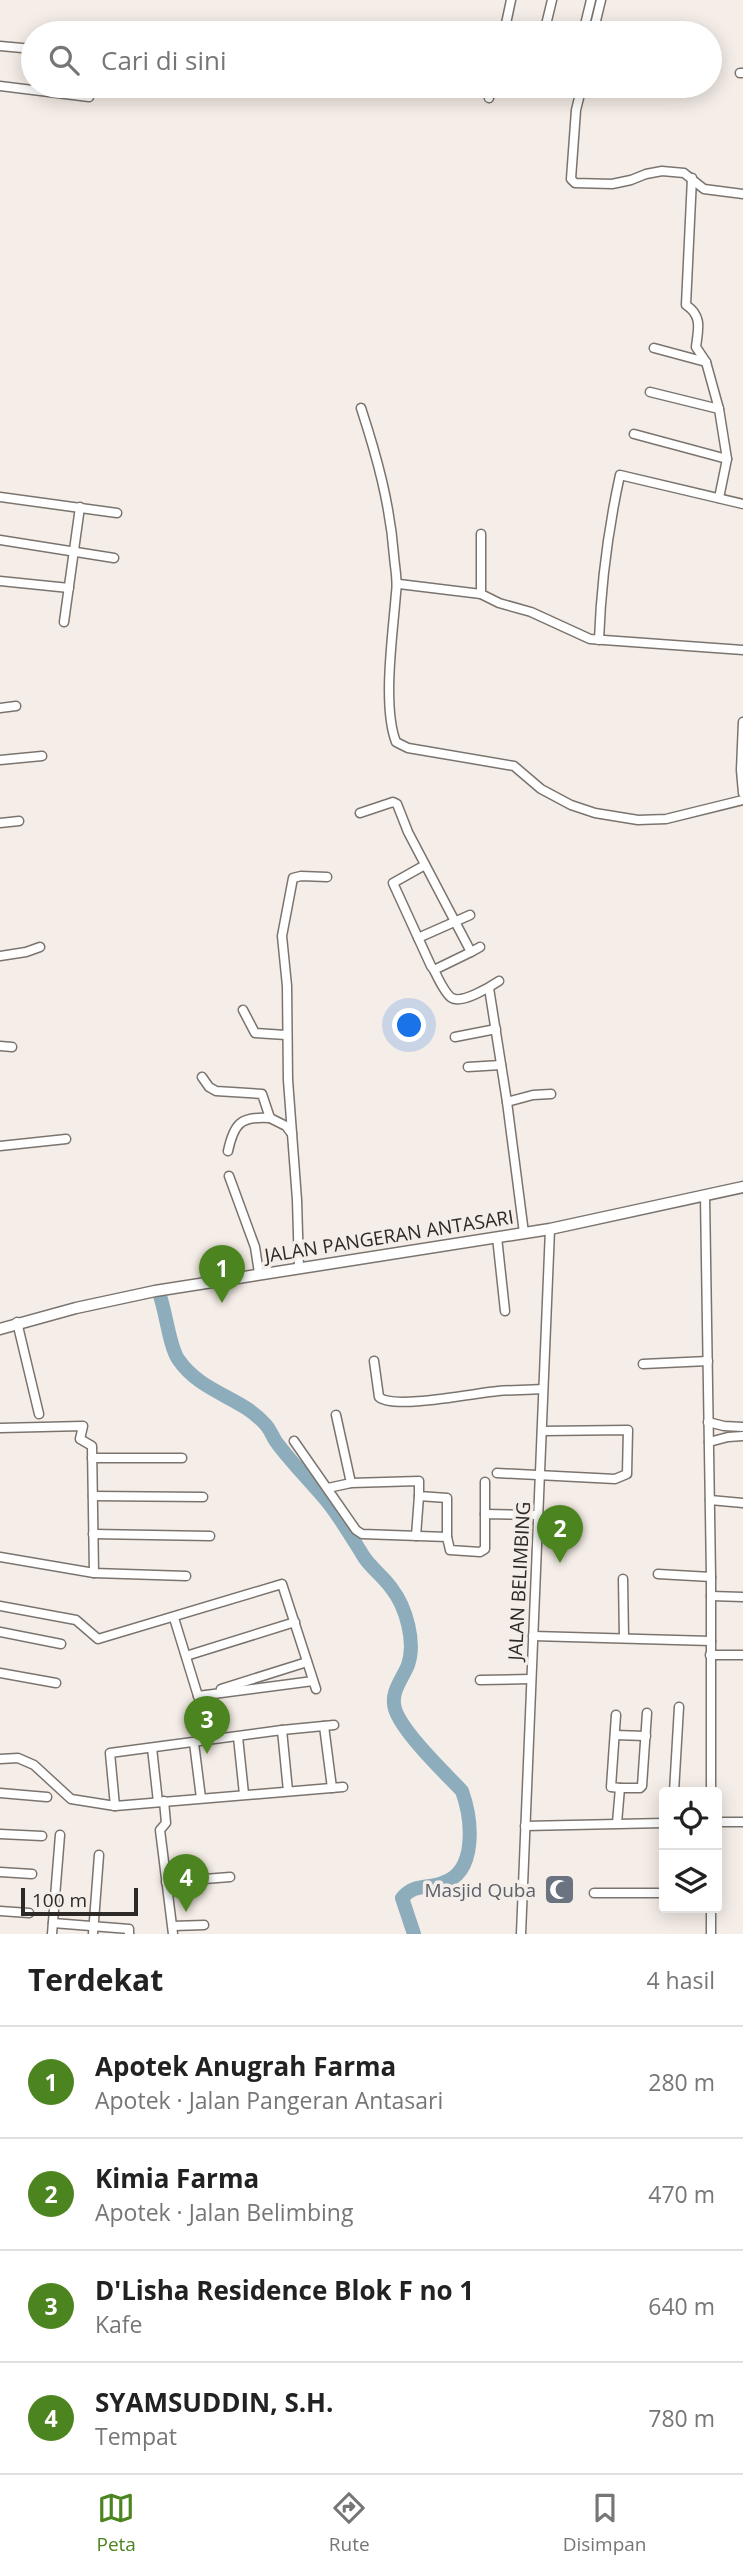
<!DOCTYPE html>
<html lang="id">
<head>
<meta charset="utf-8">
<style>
  :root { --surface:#fff; --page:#f2f2f2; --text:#222; --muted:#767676; --line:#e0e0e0; --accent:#4c8520 }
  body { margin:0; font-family:"Open Sans",sans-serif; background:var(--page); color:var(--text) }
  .controls { position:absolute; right:21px; bottom:21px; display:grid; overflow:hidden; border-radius:7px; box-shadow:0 4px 18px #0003 }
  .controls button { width:63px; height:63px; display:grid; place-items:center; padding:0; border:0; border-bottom:2px solid var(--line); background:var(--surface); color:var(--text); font:35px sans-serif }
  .scale { position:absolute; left:21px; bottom:18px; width:117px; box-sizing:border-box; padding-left:7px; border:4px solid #2c2927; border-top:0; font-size:19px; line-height:24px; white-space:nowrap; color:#2c2927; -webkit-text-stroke:5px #f5ede7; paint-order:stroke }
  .you { position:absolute; left:410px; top:1026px; width:24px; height:24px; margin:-18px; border:5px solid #fff; border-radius:50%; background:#1a73e8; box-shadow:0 0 0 10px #1a73e833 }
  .badge { display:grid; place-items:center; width:46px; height:46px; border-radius:50%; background:var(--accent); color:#fff; font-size:23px; font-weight:700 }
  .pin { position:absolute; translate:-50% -58px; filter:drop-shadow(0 2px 4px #0008) }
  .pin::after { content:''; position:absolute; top:37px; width:24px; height:21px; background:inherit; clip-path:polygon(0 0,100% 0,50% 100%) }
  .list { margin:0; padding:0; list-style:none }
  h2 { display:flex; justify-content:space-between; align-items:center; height:91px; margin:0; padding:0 28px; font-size:30px }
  h2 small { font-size:23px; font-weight:400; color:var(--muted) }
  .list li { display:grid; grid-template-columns:46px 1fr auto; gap:21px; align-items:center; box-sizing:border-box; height:112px; padding:0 28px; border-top:2px solid var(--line) }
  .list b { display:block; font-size:26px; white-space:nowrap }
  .list p { margin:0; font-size:23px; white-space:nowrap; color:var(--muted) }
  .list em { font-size:23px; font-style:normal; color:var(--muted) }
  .icon { flex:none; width:38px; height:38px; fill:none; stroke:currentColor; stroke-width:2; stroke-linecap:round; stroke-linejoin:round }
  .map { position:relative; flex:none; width:743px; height:1934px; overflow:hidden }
  .search { position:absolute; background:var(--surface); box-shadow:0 4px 18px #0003; left:21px; right:21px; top:21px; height:77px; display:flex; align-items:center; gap:18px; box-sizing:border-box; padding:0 24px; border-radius:38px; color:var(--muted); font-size:26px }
  .sheet { height:539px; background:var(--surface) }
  nav { display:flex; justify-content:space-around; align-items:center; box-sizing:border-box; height:98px; border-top:2px solid var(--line); background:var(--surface); font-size:19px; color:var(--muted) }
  nav a { display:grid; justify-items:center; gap:4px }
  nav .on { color:var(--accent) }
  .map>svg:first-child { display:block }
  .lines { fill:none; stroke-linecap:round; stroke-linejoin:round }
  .river { stroke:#8dadbd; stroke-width:14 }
  .minor-casing { stroke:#7b746e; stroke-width:11 }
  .tertiary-casing { stroke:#7b746e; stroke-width:13 }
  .minor { stroke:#fff; stroke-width:8 }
  .tertiary { stroke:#fff; stroke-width:10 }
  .labels { text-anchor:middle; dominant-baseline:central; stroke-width:7; stroke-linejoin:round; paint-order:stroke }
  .street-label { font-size:19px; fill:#2c2927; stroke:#f5ede7 }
  .worship-label { font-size:19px; fill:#5b616d; stroke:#f5ede7; text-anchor:end }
</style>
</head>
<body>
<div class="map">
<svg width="743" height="1934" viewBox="0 0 743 1934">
  <rect width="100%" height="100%" fill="#f5ede7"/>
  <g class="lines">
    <path class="river" d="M 159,1293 C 166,1311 169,1345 178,1359 C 202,1394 241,1396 266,1425 C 271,1431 273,1438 277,1443 C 292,1463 310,1481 326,1500 C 340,1517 352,1538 364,1557 C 372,1569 384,1577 392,1589 C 406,1607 416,1642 408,1665 C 402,1680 390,1692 395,1709 C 402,1732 445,1773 462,1791 C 472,1819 478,1873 442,1883 C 425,1889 414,1884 402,1898 L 414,1934"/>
    <defs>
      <g id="minor">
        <polyline points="504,33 511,0"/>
        <polyline points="544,33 552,0"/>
        <polyline points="583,33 591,0"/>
        <polyline points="593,33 601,0"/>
        <polyline points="0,46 33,49"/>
        <polyline points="740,73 743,73"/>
        <polyline points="0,86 89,97"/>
        <polyline points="582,86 576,110 571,179 575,183 612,184 631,180 646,174 662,171 684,173 704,189 743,194"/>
        <polyline points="489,98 492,86"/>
        <path d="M 692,178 L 686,305 C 703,316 698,330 696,347 L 706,362 L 719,409 L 727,459 L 719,498"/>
        <polyline points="654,348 706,362"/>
        <polyline points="650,392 719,409"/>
        <path d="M 361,408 C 377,457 390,504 394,556 C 395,569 398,581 396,593 C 393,633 382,706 396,742 L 408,748 L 514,766 L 541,789 L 571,805 L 595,813 L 638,820 L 666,819 L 743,800"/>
        <polyline points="634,434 727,459"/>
        <polyline points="0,497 117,513"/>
        <polyline points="481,534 481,594"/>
        <polyline points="0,540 114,558"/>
        <polyline points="0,581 69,588"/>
        <polyline points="399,584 481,594 499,603 531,612 590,639 743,650"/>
        <polyline points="64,622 80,507"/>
        <path d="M 599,640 C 601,584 608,530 620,475 L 743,504"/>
        <polyline points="0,708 16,706"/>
        <polyline points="743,722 741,770 743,793"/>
        <polyline points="0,760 42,756"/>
        <polyline points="360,813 393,802 397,804 408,832 471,952 480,947"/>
        <polyline points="0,823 19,821"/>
        <polyline points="425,865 393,883 431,966 434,970 471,952"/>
        <polyline points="418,938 470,915"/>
        <polyline points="0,956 26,952 40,947"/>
        <path d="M 434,970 C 438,978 445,994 452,998 C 462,1004 490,987 499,981"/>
        <polyline points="489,988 507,1102 524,1233"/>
        <polyline points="243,1010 255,1033 286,1035"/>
        <polyline points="455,1037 496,1029"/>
        <polyline points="0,1046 12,1047"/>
        <polyline points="468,1067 501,1065"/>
        <polyline points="202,1077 209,1087 216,1091 262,1094 270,1118 286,1126 292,1134"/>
        <polyline points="507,1102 533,1095 551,1094"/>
        <polyline points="0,1146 66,1139"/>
        <path d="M 228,1151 C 234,1123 241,1116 270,1118"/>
        <polyline points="229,1176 255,1247 259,1273"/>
        <polyline points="705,1196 711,1577 711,1792"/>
        <polyline points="497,1237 505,1311"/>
        <polyline points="299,1268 297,1200 288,1080 287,986 282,936 293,878 301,876 327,877"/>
        <polyline points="17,1322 39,1414"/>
        <path d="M 374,1361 L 379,1397 C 393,1410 475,1393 498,1391 C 512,1390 527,1390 542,1389"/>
        <polyline points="643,1364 708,1361"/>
        <polyline points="336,1415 351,1483 419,1481 419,1496 447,1498 447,1537"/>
        <polyline points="708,1422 724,1426 743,1427"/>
        <polyline points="0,1428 83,1426 80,1439 92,1446 94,1573"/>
        <polyline points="294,1441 356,1530 362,1534 447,1537 450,1550 480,1552 485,1549 485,1514 538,1515"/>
        <polyline points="709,1442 728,1437 743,1436"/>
        <polyline points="92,1458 182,1458"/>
        <polyline points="497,1473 615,1479 627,1474 628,1430 542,1431"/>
        <polyline points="328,1488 351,1483"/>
        <polyline points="93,1496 203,1497"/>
        <polyline points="710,1500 743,1503"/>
        <polyline points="485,1514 485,1482"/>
        <polyline points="93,1534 210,1536"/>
        <polyline points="416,1536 419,1496"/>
        <polyline points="0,1557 94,1573 186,1576"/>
        <polyline points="658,1574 711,1577"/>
        <polyline points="623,1579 624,1638"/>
        <polyline points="711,1596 743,1597"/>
        <polyline points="0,1606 76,1620 98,1639 282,1584 316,1689"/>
        <polyline points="174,1618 198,1696"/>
        <polyline points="0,1632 61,1644"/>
        <polyline points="533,1636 711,1641"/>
        <polyline points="710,1655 743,1655"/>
        <polyline points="186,1656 295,1622"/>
        <polyline points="0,1673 56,1683"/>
        <polyline points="480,1680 530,1679"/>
        <polyline points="221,1689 307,1662"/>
        <polyline points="198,1696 313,1681"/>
        <polyline points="616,1715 611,1787 620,1788 617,1823"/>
        <polyline points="324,1726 332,1788"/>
        <polyline points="282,1730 334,1725"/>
        <polyline points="615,1735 646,1736"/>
        <polyline points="238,1737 244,1794"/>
        <polyline points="194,1743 201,1798"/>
        <polyline points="152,1748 158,1802"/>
        <polyline points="0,1759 18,1758 34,1765 71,1799 115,1806 343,1787"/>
        <polyline points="620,1788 640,1788 642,1786 647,1713"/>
        <polyline points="674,1792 679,1707"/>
        <polyline points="0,1793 47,1797"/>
        <polyline points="164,1801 166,1823 160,1830 173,1934"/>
        <polyline points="115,1806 110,1753 282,1730 288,1791"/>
        <polyline points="717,1822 743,1822"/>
        <polyline points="525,1826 664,1823"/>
        <polyline points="0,1834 42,1836"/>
        <polyline points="0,1872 32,1874"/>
        <polyline points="166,1882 230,1877"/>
        <polyline points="594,1893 664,1893"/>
        <polyline points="711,1908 711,1934"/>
        <polyline points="0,1911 29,1913"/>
        <polyline points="53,1923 129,1929 129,1934"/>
        <polyline points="173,1926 204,1925"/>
        <polyline points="52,1934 60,1835"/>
        <polyline points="93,1934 99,1855"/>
        <polyline points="521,1934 550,1229"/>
      </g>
      <polyline id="tertiary" points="0,1329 76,1308 155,1291 550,1229 743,1187"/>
    </defs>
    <use href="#minor" class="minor-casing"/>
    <use href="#tertiary" class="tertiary-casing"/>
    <use href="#minor" class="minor"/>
    <use href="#tertiary" class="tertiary"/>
  </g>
  <defs>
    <symbol id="mosque-square" viewBox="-11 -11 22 22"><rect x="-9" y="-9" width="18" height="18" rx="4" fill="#6b7280" stroke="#f5ede7"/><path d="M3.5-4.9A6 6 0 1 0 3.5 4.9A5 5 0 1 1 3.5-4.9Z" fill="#fff"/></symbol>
  </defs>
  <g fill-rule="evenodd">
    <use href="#mosque-square" x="542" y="1872" width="35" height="35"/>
  </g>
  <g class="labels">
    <g class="street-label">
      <text transform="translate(389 1236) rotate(-9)">JALAN PANGERAN ANTASARI</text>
      <text transform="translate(519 1581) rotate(-87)">JALAN BELIMBING</text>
    </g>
    <g class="worship-label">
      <text x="536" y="1890">Masjid Quba</text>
    </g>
  </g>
</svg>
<div class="controls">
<button><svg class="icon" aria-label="locate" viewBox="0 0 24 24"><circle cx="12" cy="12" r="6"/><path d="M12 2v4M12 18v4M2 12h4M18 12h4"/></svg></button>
<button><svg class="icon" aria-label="layers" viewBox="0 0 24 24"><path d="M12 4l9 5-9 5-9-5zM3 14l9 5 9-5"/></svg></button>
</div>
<div class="scale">100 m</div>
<div class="you"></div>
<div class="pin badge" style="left:222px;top:1303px">1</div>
<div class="pin badge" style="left:560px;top:1563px">2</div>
<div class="pin badge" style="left:207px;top:1754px">3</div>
<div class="pin badge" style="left:186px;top:1912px">4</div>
<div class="search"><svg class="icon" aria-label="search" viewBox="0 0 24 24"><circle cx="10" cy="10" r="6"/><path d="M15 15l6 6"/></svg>Cari di sini</div>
</div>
<section class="sheet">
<h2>Terdekat<small>4 hasil</small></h2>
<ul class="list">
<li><span class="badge">1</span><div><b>Apotek Anugrah Farma</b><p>Apotek · Jalan Pangeran Antasari</p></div><em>280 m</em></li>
<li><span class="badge">2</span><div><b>Kimia Farma</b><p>Apotek · Jalan Belimbing</p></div><em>470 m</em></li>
<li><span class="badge">3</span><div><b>D'Lisha Residence Blok F no 1</b><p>Kafe</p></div><em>640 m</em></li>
<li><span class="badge">4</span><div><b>SYAMSUDDIN, S.H.</b><p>Tempat</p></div><em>780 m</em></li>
</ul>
</section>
<nav>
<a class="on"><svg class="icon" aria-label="map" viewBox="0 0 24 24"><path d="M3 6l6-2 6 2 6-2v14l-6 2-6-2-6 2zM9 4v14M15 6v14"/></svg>Peta</a>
<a><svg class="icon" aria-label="directions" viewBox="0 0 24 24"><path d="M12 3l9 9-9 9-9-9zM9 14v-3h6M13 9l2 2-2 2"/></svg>Rute</a>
<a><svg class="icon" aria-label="saved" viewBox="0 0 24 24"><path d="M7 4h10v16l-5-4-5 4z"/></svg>Disimpan</a>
</nav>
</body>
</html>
